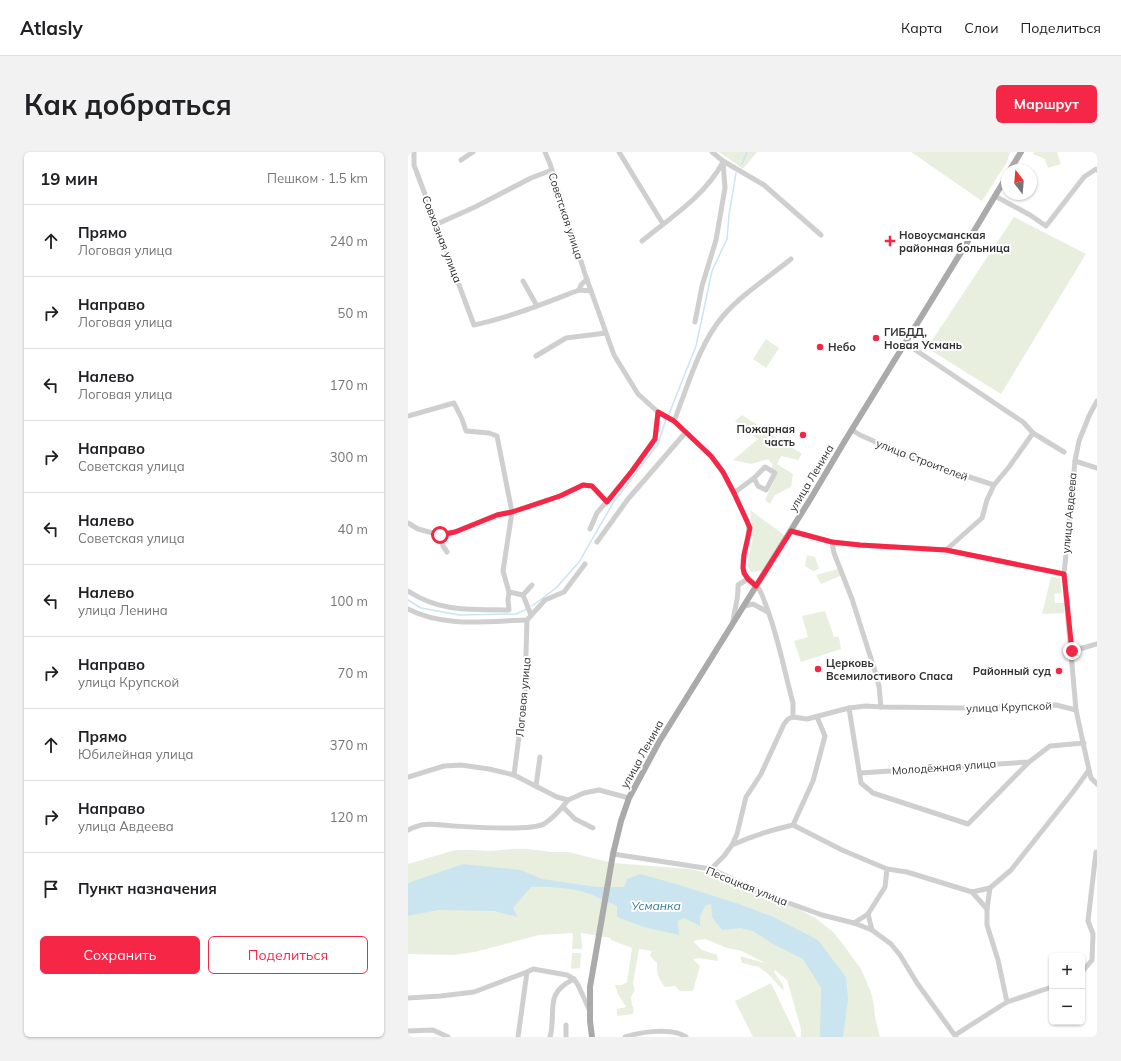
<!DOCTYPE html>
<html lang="ru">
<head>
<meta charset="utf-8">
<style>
  :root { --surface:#fff; --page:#f2f2f2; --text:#202124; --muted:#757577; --line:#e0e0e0; --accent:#f62746 }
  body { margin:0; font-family:Mulish,sans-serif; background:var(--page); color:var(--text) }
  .controls { position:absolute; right:12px; bottom:12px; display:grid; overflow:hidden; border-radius:6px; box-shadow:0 1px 3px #0004 }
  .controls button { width:36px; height:36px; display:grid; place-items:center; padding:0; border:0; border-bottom:1px solid var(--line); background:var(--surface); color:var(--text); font:20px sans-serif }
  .compass { position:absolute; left:593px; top:12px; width:36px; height:36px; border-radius:50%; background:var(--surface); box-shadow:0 1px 3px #0004; rotate:344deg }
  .stop { position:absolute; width:12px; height:12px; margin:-9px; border:3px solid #f62746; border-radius:50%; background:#fff }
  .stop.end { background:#f62746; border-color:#fff; box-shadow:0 1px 4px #0008 }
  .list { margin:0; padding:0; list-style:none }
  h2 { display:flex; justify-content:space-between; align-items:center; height:52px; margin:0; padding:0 16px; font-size:17px }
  h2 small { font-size:13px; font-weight:400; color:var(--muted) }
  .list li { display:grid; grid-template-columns:26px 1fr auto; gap:12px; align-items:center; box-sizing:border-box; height:72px; padding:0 16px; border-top:1px solid var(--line) }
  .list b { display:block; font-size:15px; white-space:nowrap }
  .list p { margin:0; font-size:13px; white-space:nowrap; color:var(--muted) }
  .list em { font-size:13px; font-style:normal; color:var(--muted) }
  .actions { display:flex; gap:8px; padding:12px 16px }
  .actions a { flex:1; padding:9px 0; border:1px solid var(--accent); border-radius:6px; text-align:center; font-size:14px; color:var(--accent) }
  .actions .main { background:var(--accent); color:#fff }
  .icon { flex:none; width:22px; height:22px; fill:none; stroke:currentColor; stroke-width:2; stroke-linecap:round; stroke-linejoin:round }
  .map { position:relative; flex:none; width:689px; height:885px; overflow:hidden; border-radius:6px }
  header { display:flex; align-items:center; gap:24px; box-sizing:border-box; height:56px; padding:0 20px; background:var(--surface); border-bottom:1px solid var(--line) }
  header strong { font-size:19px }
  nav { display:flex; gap:22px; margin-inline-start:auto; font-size:14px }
  .intro { display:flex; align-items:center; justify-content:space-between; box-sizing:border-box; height:96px; padding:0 24px }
  h1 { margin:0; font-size:28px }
  .button { padding:10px 18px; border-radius:6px; background:var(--accent); color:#fff; font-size:14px; font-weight:700 }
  main { display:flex; gap:24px; padding:0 24px }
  aside { flex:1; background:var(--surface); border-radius:6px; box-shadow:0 1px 3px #0004 }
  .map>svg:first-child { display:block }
  .green { fill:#e9efdf }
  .water { fill:#cae5f0 }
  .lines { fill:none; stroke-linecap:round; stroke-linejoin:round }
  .stream { stroke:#cae5f0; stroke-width:1.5 }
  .minor { stroke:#cfcfcf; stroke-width:5 }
  .major { stroke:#aaa; stroke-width:6 }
  .route { stroke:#f62746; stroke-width:5 }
  .poi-dot { fill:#f62746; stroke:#fff; stroke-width:1.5 }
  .labels { text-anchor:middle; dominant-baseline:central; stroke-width:4; stroke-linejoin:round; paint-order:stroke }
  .street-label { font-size:11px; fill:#323232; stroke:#fff }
  .poi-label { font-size:11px; font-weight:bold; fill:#323232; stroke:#fff; text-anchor:start }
  .water-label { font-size:12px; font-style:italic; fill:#367d9d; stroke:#fff }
</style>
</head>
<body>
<header>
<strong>Atlasly</strong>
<nav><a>Карта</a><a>Слои</a><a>Поделиться</a></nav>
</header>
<div class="intro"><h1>Как добраться</h1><a class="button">Маршрут</a></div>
<main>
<aside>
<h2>19 мин<small>Пешком · 1.5 km</small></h2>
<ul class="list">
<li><svg class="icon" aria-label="ahead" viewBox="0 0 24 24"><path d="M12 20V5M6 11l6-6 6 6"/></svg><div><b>Прямо</b><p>Логовая улица</p></div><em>240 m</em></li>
<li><svg class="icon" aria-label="right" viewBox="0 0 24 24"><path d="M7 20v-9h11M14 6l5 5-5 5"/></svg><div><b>Направо</b><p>Логовая улица</p></div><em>50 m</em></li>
<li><svg class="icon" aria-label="left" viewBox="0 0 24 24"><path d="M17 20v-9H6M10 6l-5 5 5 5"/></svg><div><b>Налево</b><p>Логовая улица</p></div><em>170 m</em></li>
<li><svg class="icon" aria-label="right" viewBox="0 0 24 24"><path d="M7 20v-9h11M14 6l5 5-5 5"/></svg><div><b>Направо</b><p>Советская улица</p></div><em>300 m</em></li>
<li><svg class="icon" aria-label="left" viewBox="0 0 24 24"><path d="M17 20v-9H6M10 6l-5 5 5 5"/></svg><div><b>Налево</b><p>Советская улица</p></div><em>40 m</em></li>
<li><svg class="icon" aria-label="left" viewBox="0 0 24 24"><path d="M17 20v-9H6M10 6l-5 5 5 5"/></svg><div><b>Налево</b><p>улица Ленина</p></div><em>100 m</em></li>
<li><svg class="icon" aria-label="right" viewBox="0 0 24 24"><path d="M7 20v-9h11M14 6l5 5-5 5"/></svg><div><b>Направо</b><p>улица Крупской</p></div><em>70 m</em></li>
<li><svg class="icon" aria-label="ahead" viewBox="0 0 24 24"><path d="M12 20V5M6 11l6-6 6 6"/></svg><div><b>Прямо</b><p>Юбилейная улица</p></div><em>370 m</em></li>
<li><svg class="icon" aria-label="right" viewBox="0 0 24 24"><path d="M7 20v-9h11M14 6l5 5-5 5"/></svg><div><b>Направо</b><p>улица Авдеева</p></div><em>120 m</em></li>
<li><svg class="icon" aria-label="arrive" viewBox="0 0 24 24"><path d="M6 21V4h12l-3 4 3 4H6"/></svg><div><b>Пункт назначения</b></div></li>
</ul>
<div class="actions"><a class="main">Сохранить</a><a>Поделиться</a></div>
</aside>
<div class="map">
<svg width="689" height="885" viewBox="0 0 689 885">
  <rect width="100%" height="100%" fill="#fff"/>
  <g class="green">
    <polygon points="311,0 349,0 335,17"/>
    <polygon points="503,0 602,0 599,10 574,49"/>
    <polygon points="626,0 649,0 653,12 640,16 637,7 625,2"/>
    <polygon points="606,65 678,102 593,242 519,196"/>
    <polygon points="358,187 371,196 358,216 345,207"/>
    <polygon points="334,263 394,302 390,308 373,304 369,312 385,322 383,335 367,343 362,352 357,348 369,322 364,317 364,312 360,307 343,312 325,308 350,287 327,269"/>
    <polygon points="342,358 375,382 376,384 354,419 343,420 339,414 345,385"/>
    <polygon points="399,403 407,405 411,417 405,419 397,414"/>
    <polygon points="430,417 432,424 413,432 408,423"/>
    <polygon points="643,425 652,426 654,441 646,442 647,451 656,451 656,461 634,462"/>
    <polygon points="417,459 426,485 431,485 433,497 393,510 386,489 400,485 394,464"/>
    <path d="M 104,697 L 120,697 L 144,700 L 160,700 L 205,711 L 282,717 L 296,720 L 313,725 L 388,756 L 406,765 L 424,779 L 431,787 L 453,817 L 463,840 L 466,854 L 467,865 L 472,885 L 393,885 L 393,877 L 379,828 L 367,818 L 366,820 L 375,833 L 376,839 L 360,822 L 351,815 L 334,811 L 332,804 L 357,811 L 334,799 L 319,796 L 297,787 L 285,789 L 294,798 L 309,803 L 310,809 L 291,806 L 285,807 L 292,814 L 285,839 L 272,839 L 267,834 L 257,835 C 250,827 249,821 249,811 L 242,804 L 244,799 L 231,797 L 225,831 L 227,838 L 223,845 L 224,853 L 226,857 L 225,862 L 209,864 L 209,857 L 218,855 L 211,844 L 207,833 L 214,833 L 219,830 L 224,796 L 203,788 L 203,786 L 173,781 L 174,797 L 164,797 L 165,781 L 131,783 L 67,800 L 45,803 L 0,802 L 0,712 L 47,698 L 64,698 L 83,699 Z"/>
    <polygon points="164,801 173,801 172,816 163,817"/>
    <polygon points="363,831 389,885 345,885 327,849"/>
  </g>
  <path class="water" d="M 55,712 L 113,718 L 134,727 L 190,735 L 216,735 L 219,727 L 232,722 L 268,732 L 331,752 L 363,764 L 410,788 L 438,825 L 440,847 L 435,885 L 412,885 L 413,836 L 395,807 L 365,792 L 345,779 L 332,776 L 314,778 L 304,765 L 303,752 L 297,754 L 292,765 L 292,774 L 276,766 L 270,769 L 271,783 L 236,775 L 209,765 L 209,754 C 200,750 191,746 182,742 C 167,736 139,734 123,735 L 105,756 L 110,765 L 86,759 L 30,758 L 0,764 L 0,731 Z"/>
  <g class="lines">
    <g class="stream">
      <polyline points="334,12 339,0"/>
      <polyline points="261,262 288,194 304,119 319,87 321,63 328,21"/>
      <polyline points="0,448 13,456 51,463 108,462 119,457"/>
      <polyline points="124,454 148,436 171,410 205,351 250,292 258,267"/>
    </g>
    <g class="minor">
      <path d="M 6,0 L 6,13 L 66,173 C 103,165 137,151 171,138 L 173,133 L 179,127"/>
      <path d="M 137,0 L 142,12 L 177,122 L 206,203 L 230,242 L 250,260 L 266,269 L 303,304 L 315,320 L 339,368 C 345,385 331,402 336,419 C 338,427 344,428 349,434 C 353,439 355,445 357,451 C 370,483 376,518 385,551 L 385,565"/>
      <polyline points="211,0 255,72"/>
      <polyline points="304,0 315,9 356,33 413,83"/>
      <polyline points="53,8 65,0"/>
      <polyline points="587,44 622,63 638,74 676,25 688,17 689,18"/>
      <polyline points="29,72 67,55 123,26 144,18"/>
      <path d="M 234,89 C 262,66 297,44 315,10"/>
      <polyline points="115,129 129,154"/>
      <polyline points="171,138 183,139"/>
      <polyline points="287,170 294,134 308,88 317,36 315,9"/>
      <polyline points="499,188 506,197 615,270 625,281 656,300"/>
      <polyline points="128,204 158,186 198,181"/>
      <polyline points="689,249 681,264 671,289 667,309 656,422 668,558 681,618 683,626 689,632"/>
      <polyline points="0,264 46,251 54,267 58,279 81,281 89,284 104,360 95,419 101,440 115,443 123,463"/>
      <path d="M 266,269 C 280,234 291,192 315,164 C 334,142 361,125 383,107"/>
      <polyline points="444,278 452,283 506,307 586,333"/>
      <polyline points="667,309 689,316"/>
      <polyline points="326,341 346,326 350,334 358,338 367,321 357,315 346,326"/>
      <polyline points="0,371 10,377 32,383 47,380 89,363 104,360 152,344 175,333 184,334 199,350"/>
      <polyline points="182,377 189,361 224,319 247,287 250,260"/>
      <polyline points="383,379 424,390 452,393 538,398 656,422"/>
      <polyline points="32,383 35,394 39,400"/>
      <polyline points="189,390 220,347 278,280"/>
      <polyline points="424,390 426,401 444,447 467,519 471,534 473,555"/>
      <polyline points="538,398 574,366 579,348 586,333 601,315 625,281"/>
      <path d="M 0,439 C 34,461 63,457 101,458 L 100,448 L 101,440"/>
      <polyline points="115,443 124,433"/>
      <polyline points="337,454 345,452 360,460"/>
      <path d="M 0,457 C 36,476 80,469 119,468 L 137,448 L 156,440 L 177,412"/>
      <path d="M 325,470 C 326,458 331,446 330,433 L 340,427"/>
      <polyline points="664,499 689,492"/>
      <polyline points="441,556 453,631 465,641 560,672 621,610"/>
      <polyline points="385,565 399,567 441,556 458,554 473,555 555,556 648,553 668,558"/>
      <polyline points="452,621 621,610 642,594 676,591"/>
      <polyline points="106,623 117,537 119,468"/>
      <polyline points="0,625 36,614 53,613 81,617 106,623 149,645 160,648 176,641 191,638 221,646"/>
      <polyline points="128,634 132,605"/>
      <polyline points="155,655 167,667 185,676"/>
      <polyline points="385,673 434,698 479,717 499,720 564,740 579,757 579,773 590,808 599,850"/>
      <path d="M 0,678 C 17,669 27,673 45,674 C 62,675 124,679 136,672 C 145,666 154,656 160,648"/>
      <path d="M 324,693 C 344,684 363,678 385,673 L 405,629 L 417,584 L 409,565"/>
      <polyline points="205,702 303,717 364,745 414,763 446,771 464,778 483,792 492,803 509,831 548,885"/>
      <polyline points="303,717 316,704 324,693 329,682 338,645 353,622 376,572 380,567 385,565"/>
      <polyline points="564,740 582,736"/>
      <polyline points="579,757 582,736 603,718 665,640 681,618"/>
      <polyline points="460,762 464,778"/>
      <polyline points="446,771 460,762 477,735 479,717"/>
      <polyline points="674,820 684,808 685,782 680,769 688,700"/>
      <polyline points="0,846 33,844 66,840 119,820"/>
      <polyline points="0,879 25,878 40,885"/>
      <polyline points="547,883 599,850 644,835"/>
      <polyline points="110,885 119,820 125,817 159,823 166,827 170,833 181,857"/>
      <path d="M 142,885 C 149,858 135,842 166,827"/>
      <polyline points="158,885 158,873"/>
      <path d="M 217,885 C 232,880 264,875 278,885"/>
    </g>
    <g class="major">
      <polyline points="602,18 613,0"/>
      <polyline points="184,885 182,869 182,835 205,702 213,669 221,646 251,590 403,346 438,287 560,89 599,24"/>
    </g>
  </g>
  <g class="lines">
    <polyline class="route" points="32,383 47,380 89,363 104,360 152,344 175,333 184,334 199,350 224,319 247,287 250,260 266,269 303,304 315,320 326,341 342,376 336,403 335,416 336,421 340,427 348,434 383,379 424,390 452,393 538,398 656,422 664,499"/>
  </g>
  <g class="poi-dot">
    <path d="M480 83h4v4h4v4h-4v4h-4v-4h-4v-4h4z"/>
    <circle cx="468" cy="186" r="4"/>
    <circle cx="412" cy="195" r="4"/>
    <circle cx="395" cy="283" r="4"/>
    <circle cx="410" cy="517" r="4"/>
    <circle cx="651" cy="519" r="4"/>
  </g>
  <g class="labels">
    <g class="street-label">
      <text transform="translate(158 64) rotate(72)">Советская улица</text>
      <text transform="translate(34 87) rotate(69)">Совхозная улица</text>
      <text transform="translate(514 308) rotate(21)">улица Строителей</text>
      <text transform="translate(403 326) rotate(-59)">улица Ленина</text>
      <text transform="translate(661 361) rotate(-85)">улица Авдеева</text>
      <text transform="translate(115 545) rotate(-85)">Логовая улица</text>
      <text transform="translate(601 555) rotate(-2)">улица Крупской</text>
      <text transform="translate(234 602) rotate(-61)">улица Ленина</text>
      <text transform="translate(536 615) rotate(-4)">Молодёжная улица</text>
      <text transform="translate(339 734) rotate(22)">Песоцкая улица</text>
    </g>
    <g class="poi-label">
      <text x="491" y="83">Новоусманская<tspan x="491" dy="13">районная больница</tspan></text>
      <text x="476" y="180">ГИБДД,<tspan x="476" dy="13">Новая Усмань</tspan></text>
      <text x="420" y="195">Небо</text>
      <text x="387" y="277" text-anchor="end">Пожарная<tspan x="387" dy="13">часть</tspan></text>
      <text x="418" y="511">Церковь<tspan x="418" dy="13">Всемилостивого Спаса</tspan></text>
      <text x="643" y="519" text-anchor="end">Районный суд</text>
    </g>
    <g class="water-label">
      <text x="248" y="753">Усманка</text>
    </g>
  </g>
</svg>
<div class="controls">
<button>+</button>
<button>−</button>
</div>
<svg class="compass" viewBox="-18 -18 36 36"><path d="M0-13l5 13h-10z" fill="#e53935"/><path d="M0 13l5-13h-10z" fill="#757577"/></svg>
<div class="stop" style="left:32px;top:383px"></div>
<div class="stop end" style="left:664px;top:499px"></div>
</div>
</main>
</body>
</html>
